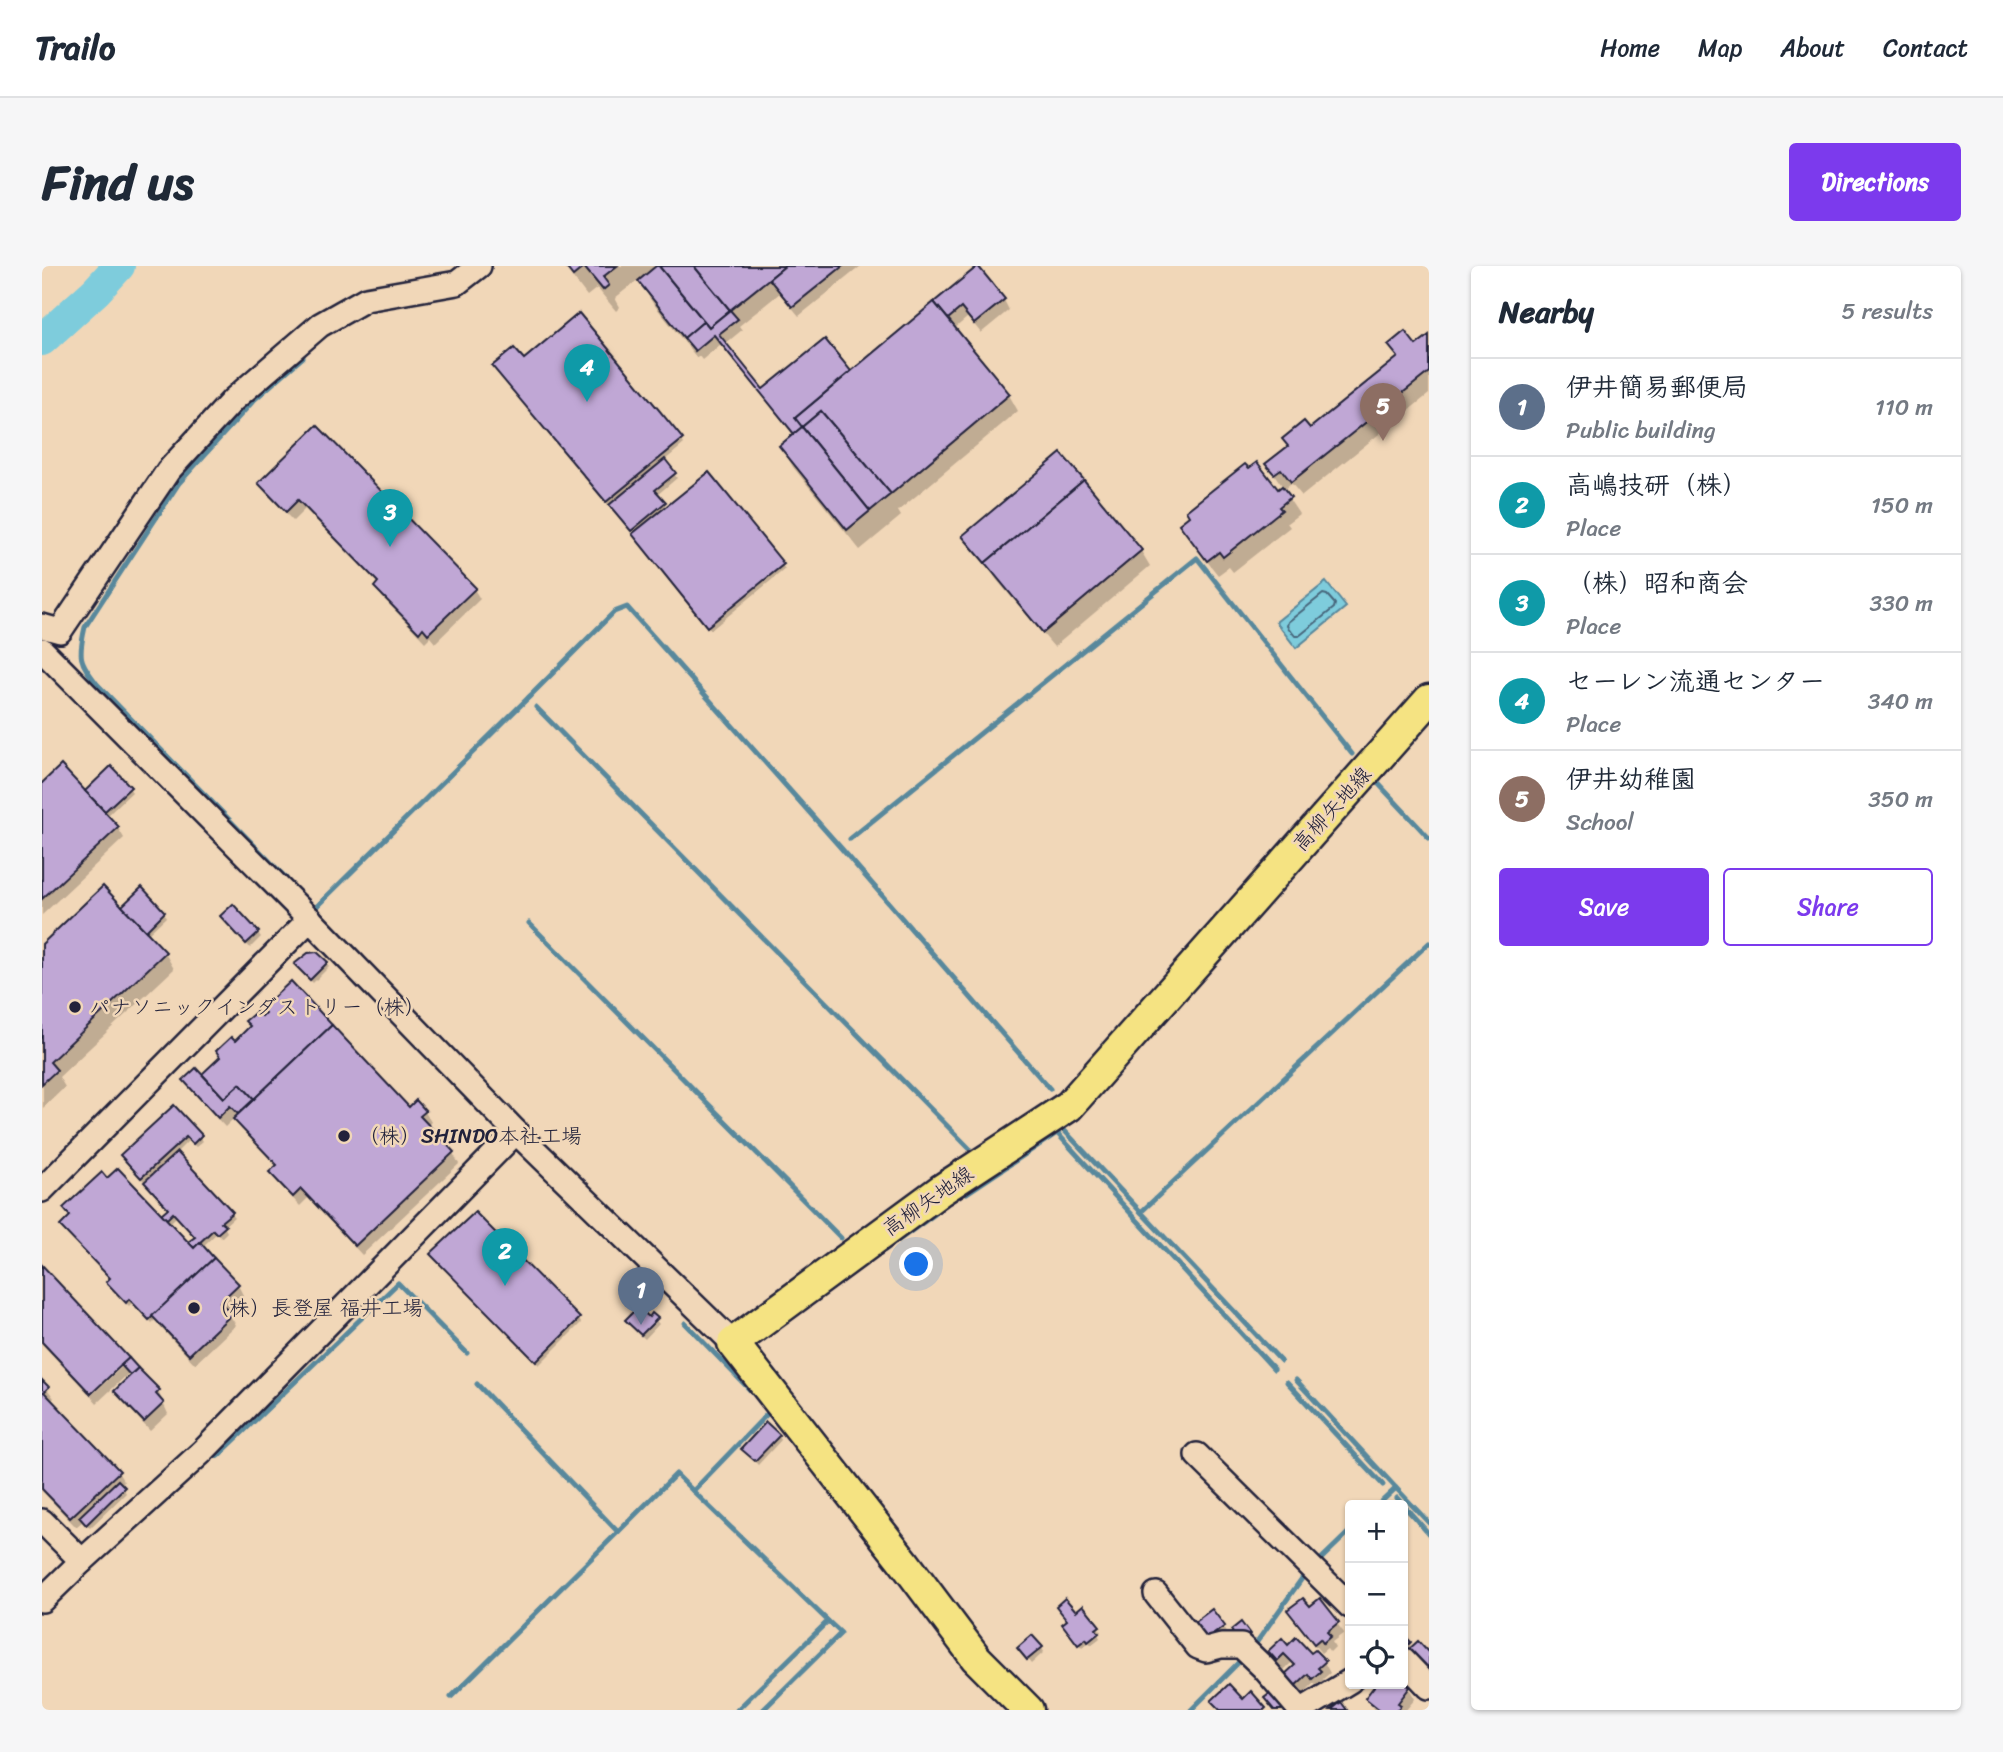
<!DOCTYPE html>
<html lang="en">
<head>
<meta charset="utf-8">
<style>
  :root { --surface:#fff; --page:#f6f6f7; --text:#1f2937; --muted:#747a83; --line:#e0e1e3; --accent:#7c3aed }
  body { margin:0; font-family:Sriracha,"Klee One",sans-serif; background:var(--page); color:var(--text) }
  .controls { position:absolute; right:21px; bottom:21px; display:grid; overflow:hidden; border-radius:7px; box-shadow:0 2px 5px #0004 }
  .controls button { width:63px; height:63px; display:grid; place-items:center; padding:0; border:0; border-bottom:2px solid var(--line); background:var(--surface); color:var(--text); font:35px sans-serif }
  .you { position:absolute; left:875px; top:999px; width:24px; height:24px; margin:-18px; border:5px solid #fff; border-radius:50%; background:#1a73e8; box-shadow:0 0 0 10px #1a73e833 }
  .badge { display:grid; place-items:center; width:46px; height:46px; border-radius:50%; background:var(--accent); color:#fff; font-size:23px; font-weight:700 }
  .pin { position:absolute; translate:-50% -58px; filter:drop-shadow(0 2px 4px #0008) }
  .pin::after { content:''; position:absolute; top:37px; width:24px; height:21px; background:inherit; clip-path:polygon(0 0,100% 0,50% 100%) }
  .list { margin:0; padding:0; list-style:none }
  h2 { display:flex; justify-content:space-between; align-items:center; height:91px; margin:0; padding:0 28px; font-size:30px }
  h2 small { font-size:23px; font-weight:400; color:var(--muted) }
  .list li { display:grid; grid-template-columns:46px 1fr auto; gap:21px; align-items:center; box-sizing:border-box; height:98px; padding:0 28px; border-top:2px solid var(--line) }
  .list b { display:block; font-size:26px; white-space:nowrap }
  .list p { margin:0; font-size:23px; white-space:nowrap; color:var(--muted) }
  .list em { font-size:23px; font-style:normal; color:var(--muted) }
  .actions { display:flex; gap:14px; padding:21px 28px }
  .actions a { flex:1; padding:16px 0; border:2px solid var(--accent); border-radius:7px; text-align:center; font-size:24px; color:var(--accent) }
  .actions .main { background:var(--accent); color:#fff }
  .icon { flex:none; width:38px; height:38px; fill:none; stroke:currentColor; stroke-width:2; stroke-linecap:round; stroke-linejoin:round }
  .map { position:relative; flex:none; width:1387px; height:1444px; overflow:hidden; border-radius:7px }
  header { display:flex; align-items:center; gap:42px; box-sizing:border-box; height:98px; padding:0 35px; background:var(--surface); border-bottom:2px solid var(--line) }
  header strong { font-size:33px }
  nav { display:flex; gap:38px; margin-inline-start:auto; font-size:24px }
  .intro { display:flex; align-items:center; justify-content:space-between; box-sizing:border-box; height:168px; padding:0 42px }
  h1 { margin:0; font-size:49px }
  .button { padding:18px 32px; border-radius:7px; background:var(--accent); color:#fff; font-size:24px; font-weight:700 }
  main { display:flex; gap:42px; padding:0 42px }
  aside { flex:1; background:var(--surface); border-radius:7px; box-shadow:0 2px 5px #0004 }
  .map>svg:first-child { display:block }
  .water { fill:#7eccdc; stroke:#59889c; stroke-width:2 }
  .shadow { fill:#0003; fill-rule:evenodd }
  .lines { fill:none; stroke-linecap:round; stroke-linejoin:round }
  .shore { stroke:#47667b; stroke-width:2 }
  .stream { stroke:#59889c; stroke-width:5 }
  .river { stroke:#7eccdc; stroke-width:32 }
  .building { fill:#c0a7d5; stroke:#22223b; stroke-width:2 }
  .minor-casing { stroke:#22223b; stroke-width:28 }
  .major-casing { stroke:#22223b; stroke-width:35 }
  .minor { stroke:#f1d7b8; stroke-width:23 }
  .major { stroke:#f5e382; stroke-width:30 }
  .poi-dot { fill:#22223b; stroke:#f1d7b8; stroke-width:2.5 }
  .labels { text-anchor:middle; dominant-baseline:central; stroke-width:5; stroke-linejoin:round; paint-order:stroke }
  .street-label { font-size:21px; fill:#22223b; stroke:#f1d7b8 }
  .poi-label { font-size:21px; fill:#22223b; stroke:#f1d7b8; text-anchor:start }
</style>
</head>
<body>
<header>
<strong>Trailo</strong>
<nav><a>Home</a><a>Map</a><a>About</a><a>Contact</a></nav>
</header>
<div class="intro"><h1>Find us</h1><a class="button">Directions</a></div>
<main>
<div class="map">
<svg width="1387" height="1444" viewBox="0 0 1387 1444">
  <rect width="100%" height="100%" fill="#f1d7b8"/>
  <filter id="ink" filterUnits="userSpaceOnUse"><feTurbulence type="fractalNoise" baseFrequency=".0143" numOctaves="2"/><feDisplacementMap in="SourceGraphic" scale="14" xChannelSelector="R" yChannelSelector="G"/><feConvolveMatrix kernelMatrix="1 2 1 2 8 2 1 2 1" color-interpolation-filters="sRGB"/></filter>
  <g filter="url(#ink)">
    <polygon class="water" points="1284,316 1304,341 1254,382 1234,356"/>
    <g class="shadow">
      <polygon points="522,0 819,0 757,50 738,27 697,60 700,64 683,78 721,125 783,75 809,107 936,2 962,34 967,44 939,67 926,51 912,63 967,129 976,145 856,245 859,250 818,284 751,201 739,180 752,169 679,78 660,94 657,90 655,92 610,36 597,13 573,32 578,41 574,45 555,22 545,30"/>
      <polygon points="1387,71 1387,128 1260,230 1249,217 1241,224 1257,248 1245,257 1248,261 1191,306 1187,301 1176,309 1148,274 1139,258 1236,225 1241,221 1225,198 1356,93 1348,79 1374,82"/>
      <polygon points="481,95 639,174 642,178 622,195 635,212 615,229 625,242 667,208 743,303 669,364 569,238 567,240 455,105"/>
      <polygon points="275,162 432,323 438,333 393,377 388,371 383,376 340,331 334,321 336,318 263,243 251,255 224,227 218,217"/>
      <polygon points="1099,285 1108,300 1012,381 954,313 947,301"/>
      <polygon points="0,519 49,531 46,525 87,522 90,526 65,550 76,562 82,572 0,649"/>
      <polygon points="122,647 124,651 105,669 123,687 132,703 17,811 23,821 1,842 0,680 85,648"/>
      <polygon points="180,650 216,667 219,671 208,682"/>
      <polygon points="284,697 287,701 271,717 257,703"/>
      <polygon points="248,718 367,843 374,837 383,846 389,856 385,860 411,887 417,898 320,989 266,932 258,940 235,916 230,906 235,901 199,863 192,852 183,861 149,824 143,814 166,815 162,808 220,753"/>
      <path d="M 132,841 L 161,875 L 154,881 L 147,874 L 134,887 L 192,951 L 182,960 L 185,966 L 179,972 L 175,967 L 160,981 L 196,1019 L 201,1029 L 185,1045 L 194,1059 L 153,1098 L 118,1061 L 114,1053 L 110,1057 L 91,1036 L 87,1040 L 69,1021 L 69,1014 L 23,964 L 119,950 L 127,943 L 82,893 ZM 135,950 L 154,972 L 146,979 L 127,958 Z"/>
      <polygon points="393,993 537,1053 539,1057 497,1099"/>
      <polygon points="0,1002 116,1125 126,1148 108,1165 80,1135 74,1125 90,1110 87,1107 55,1137 49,1130 81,1100 81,1095 46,1127 0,1078"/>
      <polygon points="610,1050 617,1058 603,1073 588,1059 607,1053"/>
      <polygon points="0,1116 12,1132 9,1135 76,1206 82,1216 79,1219 84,1227 48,1262 41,1255 34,1261 0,1225"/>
      <polygon points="737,1170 739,1174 716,1199 701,1183"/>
      <polygon points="1278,1334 1302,1367 1290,1376 1293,1381 1288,1386 1285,1382 1279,1387 1253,1355 1247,1345 1267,1342"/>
      <polygon points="1034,1348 1056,1361 1059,1366 1056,1368 1058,1372 1049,1379 1047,1376 1040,1382 1025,1363"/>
      <polygon points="1152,1359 1181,1361 1184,1365 1166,1378"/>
      <polygon points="1361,1370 1370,1383 1376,1378 1387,1390 1387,1408 1361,1382"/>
      <polygon points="1000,1382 1002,1386 989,1398 980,1387"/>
      <polygon points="1228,1386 1269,1390 1282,1396 1288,1407 1281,1413 1283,1416 1277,1422 1272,1417 1259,1430 1249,1421 1253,1401 1249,1397 1242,1404 1234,1396"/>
      <polygon points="1336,1418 1361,1418 1367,1422 1373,1433 1364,1444 1333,1444 1325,1432"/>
    </g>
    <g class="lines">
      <polygon class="shore" points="1281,328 1285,329 1293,338 1292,342 1257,370 1253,370 1245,360 1246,356"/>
      <g class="stream">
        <polyline points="486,432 572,346 585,341 799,582 1008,823"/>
        <polyline points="494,441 927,882"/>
        <polyline points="1333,514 1387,572"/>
        <polyline points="808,573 1155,292 1310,488"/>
        <path d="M 244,612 L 55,418 C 37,395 36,391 43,361 L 137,217 L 213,133 L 261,91"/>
        <polyline points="273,642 488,430"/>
        <polyline points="487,657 799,972"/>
        <polyline points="1015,867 1232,1103"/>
        <polyline points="925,927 1015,867 1020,862 1239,1095"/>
        <polyline points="1099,946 1387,677"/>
        <polyline points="843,984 893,948"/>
        <polyline points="643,1057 712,1128"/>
        <polyline points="1254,1114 1354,1222"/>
        <polyline points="1245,1116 1341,1219"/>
        <polyline points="176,1190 356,1017 425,1087"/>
        <polyline points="651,1225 786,1355 695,1444"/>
        <polyline points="1355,1232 1387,1268"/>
        <polyline points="1336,1239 1354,1222 1387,1257"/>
        <polyline points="576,1266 634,1208 651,1225 729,1144 727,1142"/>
        <polyline points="1277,1295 1308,1265"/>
        <polyline points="1212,1380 1261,1311"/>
        <polyline points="409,1431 576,1266 435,1118"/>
        <polyline points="721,1444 799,1367 786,1355"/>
        <polyline points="1149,1444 1201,1392"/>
      </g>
      <polyline class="river" points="0,74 54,25 77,0"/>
    </g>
    <g class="building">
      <polygon points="523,0 575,0 561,11 567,19 561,24 542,1 531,10"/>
      <polygon points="614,0 617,0 662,55 642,72 596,15"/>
      <polygon points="617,0 652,0 688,44 667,61"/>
      <polygon points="652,0 743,0 688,44"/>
      <polygon points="743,0 801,0 750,41 727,13"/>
      <polygon points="936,0 963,33 932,58 919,42 906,53 892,36"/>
      <polygon points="892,36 968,128 849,228 779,145 760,161 753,152"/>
      <polygon points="688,44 696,53 677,68 721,123 783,73 809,105 753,152 760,161 752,168 672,69 653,85 642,72 662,55 667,61"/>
      <polygon points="537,47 641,173 564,236 450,100 472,82 482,93"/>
      <polygon points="1363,65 1374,79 1387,69 1387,106 1249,216 1239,203 1232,208 1223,198 1246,180 1240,173 1262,155 1268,162 1356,91 1346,79"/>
      <polygon points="779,145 849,228 828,245 760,161"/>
      <polygon points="275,159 434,322 386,368 381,362 377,367 332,321 336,316 256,234 244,246 216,217"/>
      <polygon points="760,161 828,245 805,264 737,180"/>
      <polygon points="1019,187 1042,214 943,297 920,270"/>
      <polygon points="623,193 634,207 613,224 624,236 589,265 567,239"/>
      <polygon points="1215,196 1236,223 1240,220 1249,231 1237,241 1240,244 1181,291 1177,286 1165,295 1137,258 1147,250 1144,245 1203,198 1207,202"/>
      <polygon points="667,206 742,298 665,361 590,268"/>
      <polygon points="1042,214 1100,284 1001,367 943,297"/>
      <polygon points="19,499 77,561 0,633 0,517"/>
      <polygon points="69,500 89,521 63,545 43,525"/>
      <polygon points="61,620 124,686 8,796 15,804 0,818 0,678"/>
      <polygon points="100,621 123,646 104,665 80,640"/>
      <polygon points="191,638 217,666 204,678 178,650"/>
      <polygon points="275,686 286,696 268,714 252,698 266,687"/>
      <polygon points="249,715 290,759 212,833 198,818 182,832 160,808 178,791 174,785 189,771 193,775 208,760 203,755 215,745 220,750 223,747 219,743"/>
      <polygon points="290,759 367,841 374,834 384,845 378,850 412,886 313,980 259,923 251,931 227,906 235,899 191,853"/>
      <polygon points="154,802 182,832 198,818 212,833 196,848 188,840 176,852 141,814"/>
      <polygon points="132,839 160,869 151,878 144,871 99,912 78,889"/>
      <polygon points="135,886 191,946 179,956 184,960 175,968 171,964 152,982 146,976 153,971 131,947 125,953 119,948 126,942 102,916"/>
      <polygon points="76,902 152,982 158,976 172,992 107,1054 87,1033 84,1037 64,1016 68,1012 18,960 28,950 21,942 60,906 65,912"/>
      <polygon points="433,946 538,1052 494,1096 388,988"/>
      <polygon points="172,992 197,1018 178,1036 190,1048 147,1089 110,1050"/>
      <polygon points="0,999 87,1092 49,1128 0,1076"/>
      <polygon points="596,1041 607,1051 610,1047 616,1052 599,1069 583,1054"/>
      <polygon points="87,1092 96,1102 88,1109 79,1099"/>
      <polygon points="96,1102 118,1124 114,1128 122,1137 102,1156 72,1125"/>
      <polygon points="0,1114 7,1121 2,1126 78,1205 28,1252 0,1223"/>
      <polygon points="724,1156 738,1169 713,1195 699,1183"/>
      <polygon points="76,1214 83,1221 44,1259 37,1251"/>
      <polygon points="1023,1332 1034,1345 1041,1339 1058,1360 1054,1363 1057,1367 1046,1376 1044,1373 1036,1379 1020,1358 1025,1354 1014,1340"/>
      <polygon points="1261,1332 1268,1340 1278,1332 1297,1356 1285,1366 1289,1370 1281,1377 1278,1373 1272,1378 1245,1344"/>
      <polygon points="1170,1343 1183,1360 1162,1375 1150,1358"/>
      <polygon points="1199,1356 1208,1368 1198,1376 1189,1364"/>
      <polygon points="1361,1368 1369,1376 1362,1383 1361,1382"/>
      <polygon points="990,1369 1001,1381 985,1394 975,1382"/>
      <polygon points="1254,1371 1269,1387 1273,1384 1284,1395 1276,1402 1279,1405 1270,1413 1266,1408 1252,1421 1241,1410 1253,1399 1242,1388 1235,1395 1226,1385 1240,1372 1246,1379"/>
      <polygon points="1376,1375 1387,1387 1387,1408 1365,1385"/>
      <polygon points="1361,1416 1368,1421 1356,1437 1359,1439 1355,1444 1338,1444 1323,1432 1334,1418 1361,1418"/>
      <polygon points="1187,1418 1201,1433 1209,1425 1224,1442 1222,1444 1178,1444 1169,1435"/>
      <polygon points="1234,1423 1247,1440 1243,1444 1232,1444 1222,1432"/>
      <polygon points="1299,1436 1305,1444 1289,1444"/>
    </g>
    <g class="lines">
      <defs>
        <g id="minor">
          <polyline points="0,360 18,365 126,205 191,134 278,59 324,33 415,17 437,0"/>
          <polyline points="0,384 255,640 474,866 691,1077"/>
          <polyline points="0,924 268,653"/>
          <polyline points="1155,1189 1308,1340"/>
          <polyline points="0,1255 40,1295"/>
          <polyline points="1114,1328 1156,1381 1164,1384 1179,1380 1199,1380 1221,1401 1258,1444"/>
          <polyline points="0,1334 40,1295 161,1185 474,866"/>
          <polyline points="1361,1394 1387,1421"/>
          <polyline points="1260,1444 1308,1415"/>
        </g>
        <polyline id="major" points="986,1444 934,1392 862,1296 691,1077 899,924 1027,840 1387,434"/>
      </defs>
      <use href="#minor" class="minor-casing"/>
      <use href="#major" class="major-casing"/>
      <use href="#minor" class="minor"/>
      <use href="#major" class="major"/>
    </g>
  </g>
  <g class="poi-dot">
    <circle cx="33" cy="741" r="7"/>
    <circle cx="302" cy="870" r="7"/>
    <circle cx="152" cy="1042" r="7"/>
  </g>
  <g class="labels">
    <g class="street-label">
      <text transform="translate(1290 543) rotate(-48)">高柳矢地線</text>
      <text transform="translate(886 935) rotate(-35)">高柳矢地線</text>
    </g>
    <g class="poi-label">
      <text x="47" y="741">パナソニックインダストリー（株）</text>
      <text x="316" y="870">（株）SHINDO本社工場</text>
      <text x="166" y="1042">（株）長登屋 福井工場</text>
    </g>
  </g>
</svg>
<div class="controls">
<button>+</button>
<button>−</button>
<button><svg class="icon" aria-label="locate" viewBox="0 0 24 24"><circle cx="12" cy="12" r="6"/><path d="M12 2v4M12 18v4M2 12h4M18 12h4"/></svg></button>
</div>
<div class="you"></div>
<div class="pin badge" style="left:599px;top:1059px;background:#5c6f8a">1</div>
<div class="pin badge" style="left:463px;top:1020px;background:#0f9aa8">2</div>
<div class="pin badge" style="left:348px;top:281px;background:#0f9aa8">3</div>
<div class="pin badge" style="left:545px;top:136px;background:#0f9aa8">4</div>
<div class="pin badge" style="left:1341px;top:175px;background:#8d6e63">5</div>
</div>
<aside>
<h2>Nearby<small>5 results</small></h2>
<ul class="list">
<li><span class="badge" style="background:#5c6f8a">1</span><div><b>伊井簡易郵便局</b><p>Public building</p></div><em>110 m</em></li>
<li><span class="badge" style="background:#0f9aa8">2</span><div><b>高嶋技研（株）</b><p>Place</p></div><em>150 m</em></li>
<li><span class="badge" style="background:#0f9aa8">3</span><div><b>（株）昭和商会</b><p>Place</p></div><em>330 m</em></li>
<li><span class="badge" style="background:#0f9aa8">4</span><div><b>セーレン流通センター</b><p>Place</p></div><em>340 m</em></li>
<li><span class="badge" style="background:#8d6e63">5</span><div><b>伊井幼稚園</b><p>School</p></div><em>350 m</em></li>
</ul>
<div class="actions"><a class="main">Save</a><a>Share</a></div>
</aside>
</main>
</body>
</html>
